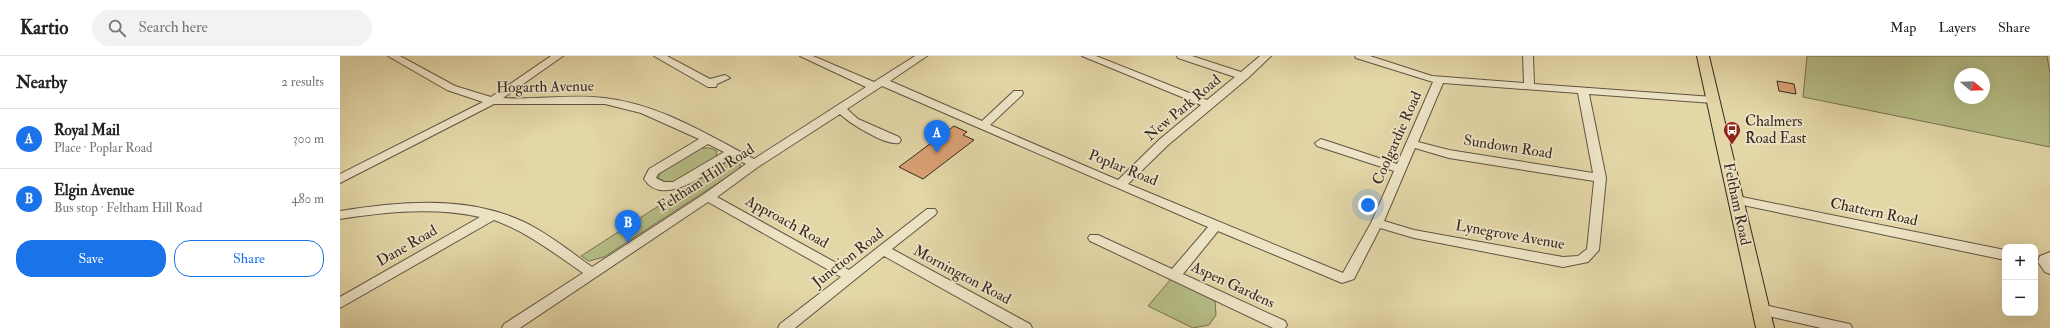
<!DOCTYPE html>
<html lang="en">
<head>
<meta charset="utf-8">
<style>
  :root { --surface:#fff; --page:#f2f2f2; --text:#222; --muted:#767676; --line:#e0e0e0; --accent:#1a73e8 }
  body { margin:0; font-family:"IM FELL Double Pica",serif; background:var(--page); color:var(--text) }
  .controls { position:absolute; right:12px; bottom:12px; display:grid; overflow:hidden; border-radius:8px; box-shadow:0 4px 16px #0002 }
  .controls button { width:36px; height:36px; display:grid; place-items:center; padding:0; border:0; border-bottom:1px solid var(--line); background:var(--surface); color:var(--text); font:20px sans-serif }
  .compass { position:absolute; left:1614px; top:12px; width:36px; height:36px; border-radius:50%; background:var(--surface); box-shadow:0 4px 16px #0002; rotate:109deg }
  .you { position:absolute; left:1028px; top:149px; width:14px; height:14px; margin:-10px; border:3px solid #fff; border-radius:50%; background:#1a73e8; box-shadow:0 0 0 6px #1a73e833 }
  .badge { display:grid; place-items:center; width:26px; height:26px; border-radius:50%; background:var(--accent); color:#fff; font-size:13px; font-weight:700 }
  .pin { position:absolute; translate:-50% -33px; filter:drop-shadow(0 1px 2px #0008) }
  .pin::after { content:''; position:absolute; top:21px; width:14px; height:12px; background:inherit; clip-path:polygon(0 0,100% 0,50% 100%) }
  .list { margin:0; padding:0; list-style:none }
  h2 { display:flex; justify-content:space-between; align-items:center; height:52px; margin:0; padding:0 16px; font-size:17px }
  h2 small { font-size:13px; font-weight:400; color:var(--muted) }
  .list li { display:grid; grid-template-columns:26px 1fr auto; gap:12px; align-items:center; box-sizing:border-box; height:60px; padding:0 16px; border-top:1px solid var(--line) }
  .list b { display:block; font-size:15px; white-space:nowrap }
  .list p { margin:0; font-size:13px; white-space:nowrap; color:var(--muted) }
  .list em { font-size:13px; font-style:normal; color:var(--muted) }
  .actions { display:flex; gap:8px; padding:12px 16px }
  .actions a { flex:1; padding:9px 0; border:1px solid var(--accent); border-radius:16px; text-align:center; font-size:14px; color:var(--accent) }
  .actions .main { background:var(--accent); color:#fff }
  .icon { flex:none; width:22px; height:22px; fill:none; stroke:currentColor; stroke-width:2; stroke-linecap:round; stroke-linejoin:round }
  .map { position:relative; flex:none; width:1710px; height:272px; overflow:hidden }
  header { display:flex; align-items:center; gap:24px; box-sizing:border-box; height:56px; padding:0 20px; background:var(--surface); border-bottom:1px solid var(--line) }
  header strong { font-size:19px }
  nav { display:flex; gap:22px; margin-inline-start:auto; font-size:14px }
  .search { width:280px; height:36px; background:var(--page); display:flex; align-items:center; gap:10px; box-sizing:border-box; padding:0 14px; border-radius:22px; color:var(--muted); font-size:15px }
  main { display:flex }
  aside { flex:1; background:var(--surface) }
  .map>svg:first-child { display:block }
  .green { fill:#b5bd86; stroke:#767254; fill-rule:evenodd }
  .building { fill:#daa173; stroke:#362821 }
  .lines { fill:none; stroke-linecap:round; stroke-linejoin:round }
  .minor-casing { stroke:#615442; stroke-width:2 }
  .major-casing { stroke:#362821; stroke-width:2 }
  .minor { fill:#ede4c6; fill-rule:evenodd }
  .major { fill:#e3d6a7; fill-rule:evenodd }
  .labels { text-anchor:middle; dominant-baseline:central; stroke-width:3.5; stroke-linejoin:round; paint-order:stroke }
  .street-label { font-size:15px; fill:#362821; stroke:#ede4c6 }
  .poi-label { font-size:15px; fill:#362821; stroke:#ede4c6; text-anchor:start }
</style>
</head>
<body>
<header>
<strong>Kartio</strong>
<div class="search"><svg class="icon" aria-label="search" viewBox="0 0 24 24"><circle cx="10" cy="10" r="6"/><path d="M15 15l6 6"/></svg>Search here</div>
<nav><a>Map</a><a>Layers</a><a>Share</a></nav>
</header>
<main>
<aside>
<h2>Nearby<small>2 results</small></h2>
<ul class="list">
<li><span class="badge">A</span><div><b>Royal Mail</b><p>Place · Poplar Road</p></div><em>300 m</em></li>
<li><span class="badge">B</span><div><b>Elgin Avenue</b><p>Bus stop · Feltham Hill Road</p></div><em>480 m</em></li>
</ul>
<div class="actions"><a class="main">Save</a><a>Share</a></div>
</aside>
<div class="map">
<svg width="1710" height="272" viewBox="0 0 1710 272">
  <rect width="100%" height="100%" fill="#e3d6a7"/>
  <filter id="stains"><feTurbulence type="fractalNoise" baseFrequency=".005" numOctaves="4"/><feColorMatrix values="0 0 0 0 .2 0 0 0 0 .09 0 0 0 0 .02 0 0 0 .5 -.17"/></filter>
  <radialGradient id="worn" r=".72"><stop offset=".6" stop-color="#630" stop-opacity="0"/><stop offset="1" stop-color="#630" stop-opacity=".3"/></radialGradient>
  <g class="green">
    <path d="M 1467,0 L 1707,0 L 1710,17 L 1710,91 L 1463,41 ZM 1620,18 L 1644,18 L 1644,42 L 1620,42 Z"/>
    <polygon points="361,92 370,92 377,95 376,101 336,126 326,126 318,122 320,117"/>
    <polygon points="395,105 401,109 398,114 264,201 249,205 241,200 385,107"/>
    <polygon points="831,223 875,245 876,259 869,269 853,272 808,250"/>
  </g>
  <g class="building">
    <polygon points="1437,25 1454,28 1456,38 1439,35"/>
    <polygon points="614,70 627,76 623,79 634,84 583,123 559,111"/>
  </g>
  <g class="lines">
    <defs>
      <g id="minor">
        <path d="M 48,0 L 60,0 L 115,30 L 151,41 L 211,0 L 223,0 L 163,42 C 197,44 230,38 264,42 C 319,48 366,78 414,103 L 526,31 L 460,0 L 473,0 L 534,26 L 575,0 L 587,0 L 550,25 L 642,65 L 674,35 L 682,35 L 683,37 L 682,39 L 650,69 L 778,124 L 820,83 L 861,49 L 742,0 L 756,0 L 867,44 L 895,21 L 838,2 L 837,0 L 852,0 L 901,16 L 920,0 L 931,0 L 908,22 L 828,89 L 788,128 L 1003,217 L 1031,167 L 1054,115 L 977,90 L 975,87 L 981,83 L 1057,108 L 1093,26 L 1016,2 L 1015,0 L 1030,0 L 1092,20 L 1184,27 L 1183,0 L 1193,0 L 1194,28 L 1373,41 L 1378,44 L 1373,47 L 1249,38 L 1266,122 L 1259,194 L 1248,206 L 1223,211 L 1074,182 L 1040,172 L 1014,223 L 1002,227 L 878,175 L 843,218 L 945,265 L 947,269 L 945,272 L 933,272 L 750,185 L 748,182 L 750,179 L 758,179 L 832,213 L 868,171 L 542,30 L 507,53 L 518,63 L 559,81 L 561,84 L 559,87 C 546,90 509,67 500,58 L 418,111 L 377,141 L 509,214 L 587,153 L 595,153 L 597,156 L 595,159 L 552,193 L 690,268 L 692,272 L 673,272 L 544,200 L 455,272 L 438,272 L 440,268 L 501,221 L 368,146 L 180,272 L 162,272 L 164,268 L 243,217 C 214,197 187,176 154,164 L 0,252 L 0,241 L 140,161 C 94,151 46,156 0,163 L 0,155 C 61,145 129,139 186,167 C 210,179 231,196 252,211 L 364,138 L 406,108 L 392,101 C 372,113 324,154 304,123 L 309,113 L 359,83 L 301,57 L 265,48 L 154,48 L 0,127 L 0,118 L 143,46 L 107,34 ZM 1103,27 L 1238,37 L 1253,117 L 1109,94 L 1078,86 ZM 368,88 L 384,96 L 333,126 L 324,126 L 316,122 L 318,118 ZM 1075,92 L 1109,102 L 1254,125 L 1247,193 L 1238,200 L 1223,201 L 1074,174 L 1044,165 Z"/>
        <polygon points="314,0 327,0 370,23 385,19 390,22 377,28 376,31 368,31"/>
        <polygon points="1397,140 1665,194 1665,204 1393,147 1391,144"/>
        <polygon points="1710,196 1710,218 1705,216 1698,206 1700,200"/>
        <polygon points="1420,248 1505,267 1510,268 1512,272 1481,272 1415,257 1413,253 1415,249"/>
      </g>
      <polygon id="major" points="1357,0 1369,0 1434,272 1416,272"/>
    </defs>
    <use href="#minor" class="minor-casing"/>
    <use href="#major" class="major-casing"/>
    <use href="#minor" class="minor"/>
    <use href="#major" class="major"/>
  </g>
  <defs>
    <symbol id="bus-pin" viewBox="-11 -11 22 30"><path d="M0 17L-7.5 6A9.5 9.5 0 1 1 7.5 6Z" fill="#8f2418" stroke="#ede4c6"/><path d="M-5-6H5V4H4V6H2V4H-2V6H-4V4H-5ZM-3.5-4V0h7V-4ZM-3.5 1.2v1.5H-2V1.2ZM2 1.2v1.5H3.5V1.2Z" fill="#fff"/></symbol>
  </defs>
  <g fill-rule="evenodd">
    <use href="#bus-pin" x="1382" y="64" width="20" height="27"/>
  </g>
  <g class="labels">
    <g class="street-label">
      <text transform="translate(205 31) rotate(-1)">Hogarth Avenue</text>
      <text transform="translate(843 52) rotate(-40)">New Park Road</text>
      <text transform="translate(1057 82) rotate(-66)">Coolgardie Road</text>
      <text transform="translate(1168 91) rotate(9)">Sundown Road</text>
      <text transform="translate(783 112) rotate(22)">Poplar Road</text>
      <text transform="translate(366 122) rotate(-33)">Feltham Hill Road</text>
      <text transform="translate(1397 148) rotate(78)">Feltham Road</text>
      <text transform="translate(1534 156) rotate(12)">Chattern Road</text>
      <text transform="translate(447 166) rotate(29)">Approach Road</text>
      <text transform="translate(1170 179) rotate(10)">Lynegrove Avenue</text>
      <text transform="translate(67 190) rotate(-30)">Dane Road</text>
      <text transform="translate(508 202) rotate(-38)">Junction Road</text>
      <text transform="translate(622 219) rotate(28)">Mornington Road</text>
      <text transform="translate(893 229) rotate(25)">Aspen Gardens</text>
    </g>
    <g class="poi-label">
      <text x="1405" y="65">Chalmers<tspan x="1405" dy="17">Road East</tspan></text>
    </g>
  </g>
  <rect width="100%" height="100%" filter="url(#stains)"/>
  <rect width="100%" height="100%" fill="url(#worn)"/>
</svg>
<div class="controls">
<button>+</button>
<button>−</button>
</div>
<svg class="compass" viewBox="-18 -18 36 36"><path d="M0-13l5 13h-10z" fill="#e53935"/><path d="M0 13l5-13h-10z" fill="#767676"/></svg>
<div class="you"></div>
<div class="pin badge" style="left:597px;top:97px">A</div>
<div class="pin badge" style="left:288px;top:187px">B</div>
</div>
</main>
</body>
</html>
